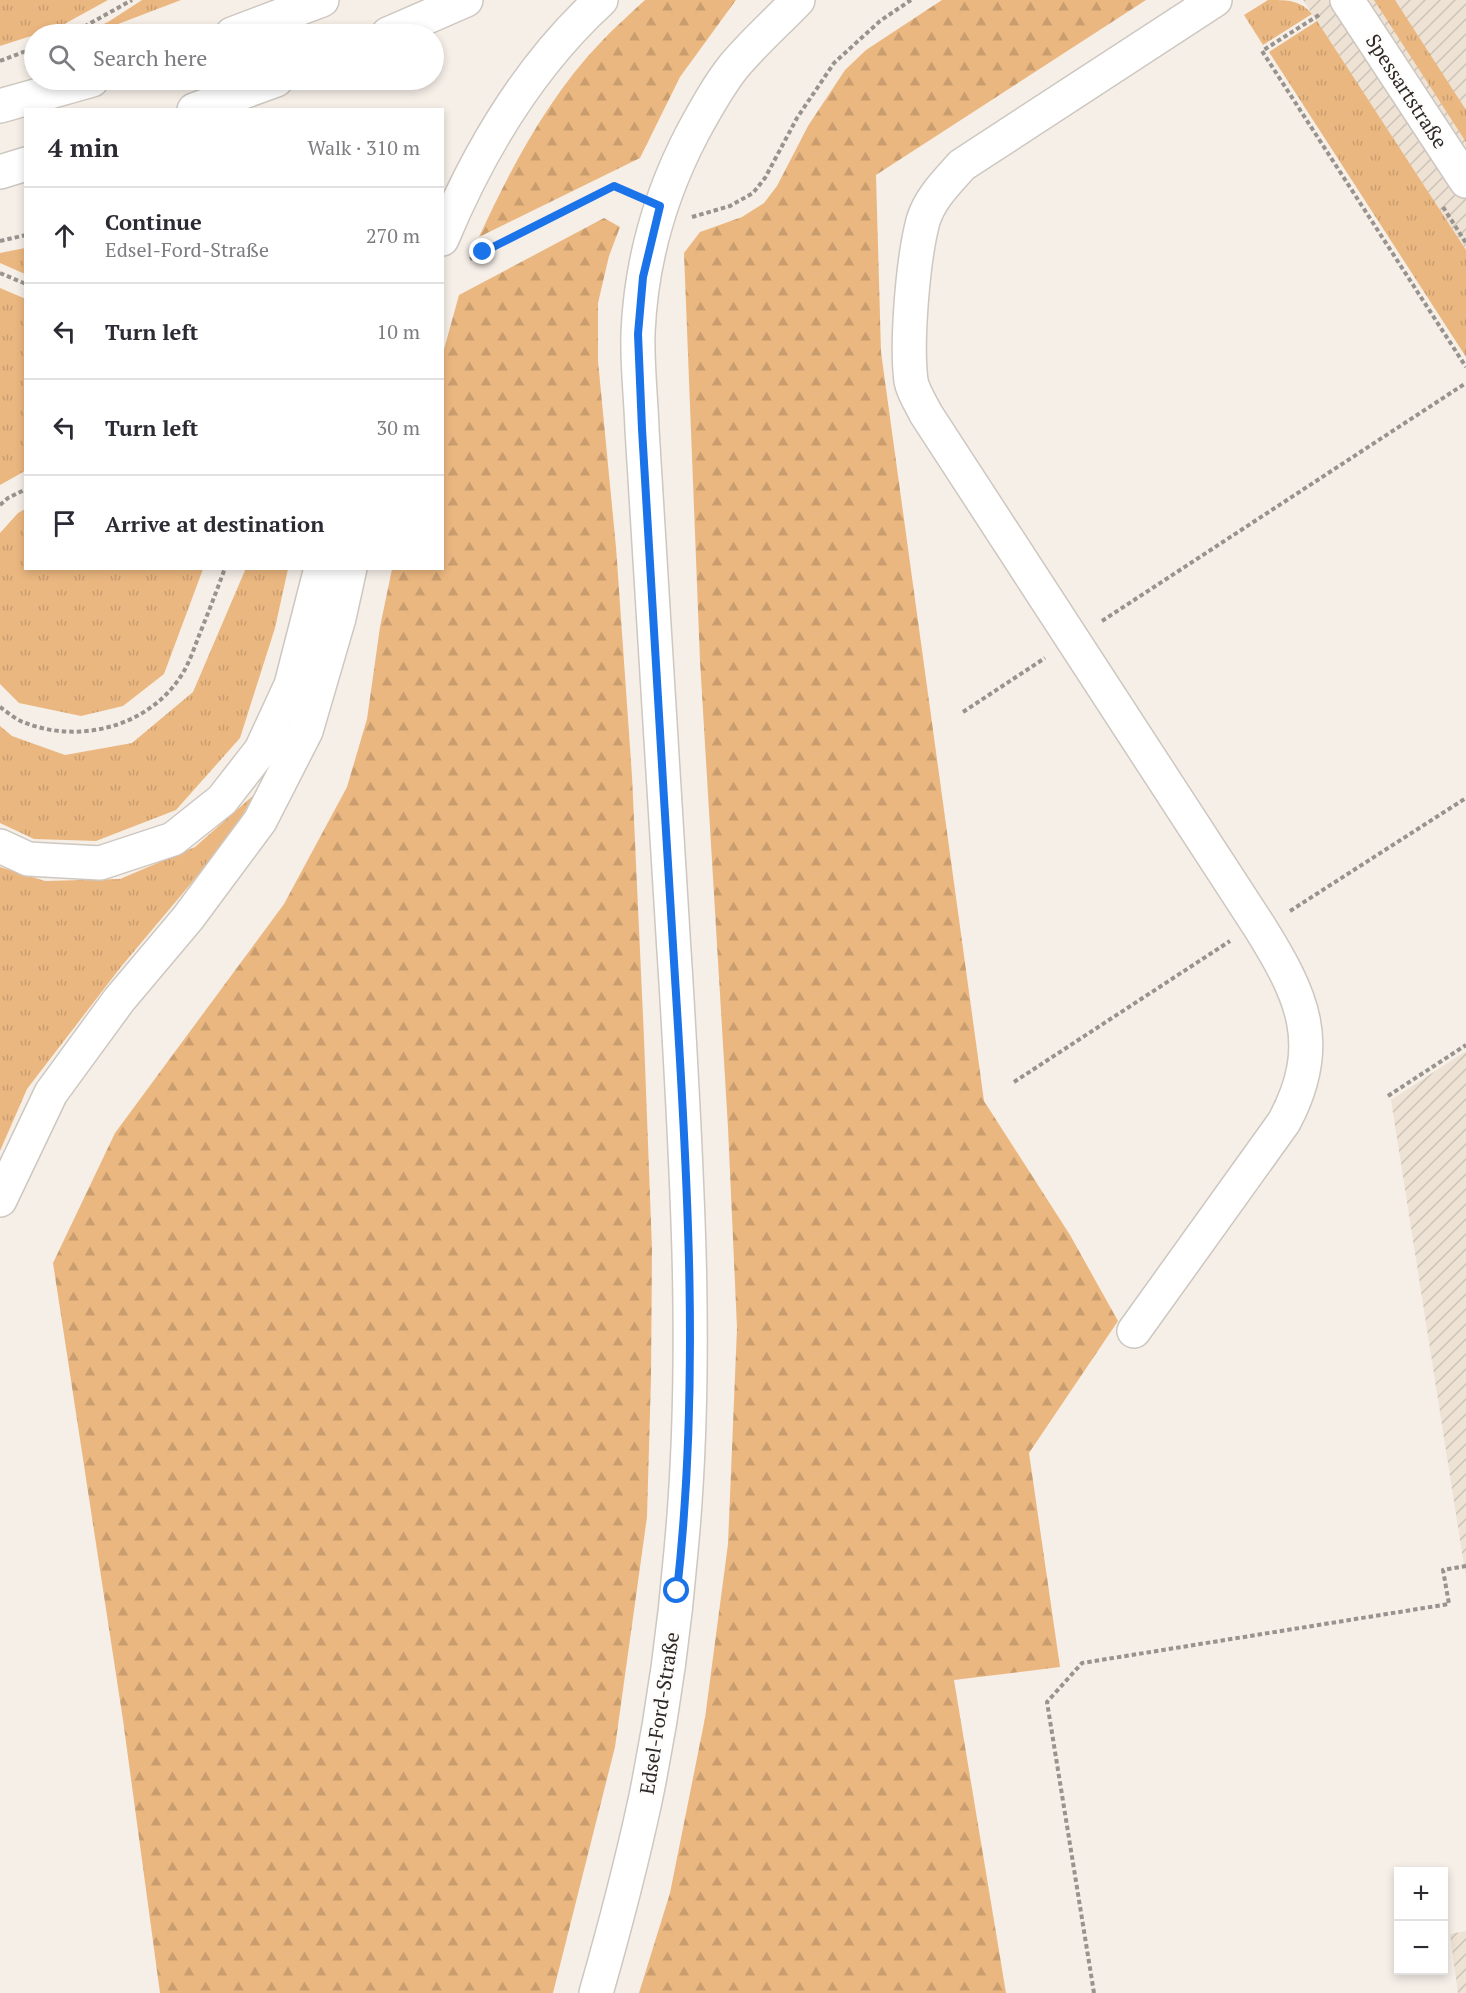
<!DOCTYPE html>
<html lang="en">
<head>
<meta charset="utf-8">
<style>
  :root { --surface:#fff; --page:#f2f2f3; --text:#2b2b33; --muted:#7c7c81; --line:#e1e1e2 }
  body { margin:0; font-family:"PT Serif",serif; background:var(--page); color:var(--text) }
  .controls { position:absolute; right:18px; bottom:18px; display:grid; overflow:hidden; border-radius:0px; box-shadow:0 3px 9px #0003 }
  .controls button { width:54px; height:54px; display:grid; place-items:center; padding:0; border:0; border-bottom:2px solid var(--line); background:var(--surface); color:var(--text); font:30px sans-serif }
  .stop { position:absolute; width:18px; height:18px; margin:-14px; border:4px solid #1a73e8; border-radius:50%; background:#fff }
  .stop.end { background:#1a73e8; border-color:#fff; box-shadow:0 2px 6px #0008 }
  .list { margin:0; padding:0; list-style:none }
  h2 { display:flex; justify-content:space-between; align-items:center; height:78px; margin:0; padding:0 24px; font-size:26px }
  h2 small { font-size:20px; font-weight:400; color:var(--muted) }
  .list li { display:grid; grid-template-columns:39px 1fr auto; gap:18px; align-items:center; box-sizing:border-box; height:96px; padding:0 24px; border-top:2px solid var(--line) }
  .list b { display:block; font-size:22px; white-space:nowrap }
  .list p { margin:0; font-size:20px; white-space:nowrap; color:var(--muted) }
  .list em { font-size:20px; font-style:normal; color:var(--muted) }
  .icon { flex:none; width:33px; height:33px; fill:none; stroke:currentColor; stroke-width:2; stroke-linecap:round; stroke-linejoin:round }
  .map { position:relative; flex:none; width:1466px; height:1993px; overflow:hidden }
  .search { position:absolute; background:var(--surface); box-shadow:0 3px 9px #0003; left:24px; top:24px; width:420px; height:66px; display:flex; align-items:center; gap:15px; box-sizing:border-box; padding:0 21px; border-radius:33px; color:var(--muted); font-size:22px }
  .panel { position:absolute; background:var(--surface); box-shadow:0 3px 9px #0003; left:24px; top:108px; width:420px; height:462px; border-radius:0px }
  .map>svg:first-child { display:block }
  .industrial { fill:url(#industrial-furrows) }
  .grass { fill:url(#grass-tufts) }
  .forest { fill:url(#forest-firs) }
  .lines { fill:none; stroke-linecap:round; stroke-linejoin:round }
  .minor-casing { stroke:#cdc7c0; stroke-width:36 }
  .highway-casing { stroke:#cdc7c0; stroke-width:36 }
  .path { stroke:#98938e; stroke-width:4; stroke-dasharray:4.5 3; stroke-linecap:butt }
  .minor { stroke:#fff; stroke-width:33 }
  .highway { stroke:#fff; stroke-width:33 }
  .route { stroke:#1a73e8; stroke-width:8 }
  .labels { text-anchor:middle; dominant-baseline:central; stroke-width:6; stroke-linejoin:round; paint-order:stroke }
  .street-label { font-size:20px; fill:#2c2927; stroke:#fefdfc }
</style>
</head>
<body>
<div class="map">
<svg width="1466" height="1993" viewBox="0 0 1466 1993">
  <defs>
    <pattern id="industrial-furrows" width="10" height="10" patternUnits="userSpaceOnUse" patternTransform="scale(1.5)"><rect width="10" height="10" fill="#eee2d5"/><path d="M-1 1l2-2M0 10L10 0M9 11l2-2" fill="none" stroke="#ccc2b7"/></pattern>
    <pattern id="grass-tufts" width="24" height="20" patternUnits="userSpaceOnUse" patternTransform="scale(1.5)"><rect width="24" height="20" fill="#ebb780"/><path d="M3 7l-1-3M5 7V3M7 7l1-3M15 17l-1-3M17 17v-4M19 17l1-3" fill="none" stroke="#ca9d6f"/></pattern>
    <pattern id="forest-firs" width="22" height="20" patternUnits="userSpaceOnUse" patternTransform="scale(1.5)"><rect width="22" height="20" fill="#ebb780"/><path d="M5 1l3.5 6h-7zM16 11l3.5 6h-7z" fill="#ca9d6f"/></pattern>
  </defs>
  <rect width="100%" height="100%" fill="#f6efe8"/>
  <g class="industrial">
    <polygon points="1303,0 1466,0 1466,250 1314,17"/>
    <polygon points="1466,1051 1466,1578 1391,1100"/>
    <polygon points="1466,1931 1466,1993 1458,1993 1450,1934"/>
  </g>
  <g class="grass">
    <polygon points="0,0 108,0 59,27 0,46"/>
    <polygon points="142,0 181,0 92,34 81,34 108,22"/>
    <path d="M 1268,0 C 1288,0 1300,0 1312,14 L 1263,45 L 1244,15 Z"/>
    <polygon points="1374,0 1395,0 1466,110 1466,142"/>
    <polygon points="1317,21 1466,250 1466,357 1269,52"/>
    <polygon points="25,248 25,274 0,263 0,253"/>
    <polygon points="0,288 26,299 25,471 0,485"/>
    <polygon points="25,509 26,568 203,569 164,674 123,706 81,716 19,703 0,684 0,533 18,513"/>
    <polygon points="246,568 288,569 275,628 240,738 176,810 96,841 34,839 0,823 0,726 12,736 65,755 132,743 193,692"/>
    <polygon points="256,793 225,843 120,968 27,1089 0,1151 0,867 45,881 120,879 195,847"/>
  </g>
  <g class="forest">
    <path d="M 645,0 L 736,0 L 680,77 L 640,158 L 479,237 C 511,168 548,97 601,42 C 615,27 630,14 645,0 Z"/>
    <polygon points="942,0 1146,0 876,175 881,352 984,1101 1070,1235 1118,1321 1029,1453 1060,1667 954,1680 1006,1993 639,1993 670,1893 705,1718 728,1544 737,1328 728,1128 700,661 684,253 700,232 742,217 764,203 777,186 808,126 845,70 866,50"/>
    <polygon points="604,218 620,227 609,256 598,303 598,361 616,547 632,776 644,1038 652,1249 651,1378 647,1517 615,1747 553,1993 160,1993 123,1720 53,1263 115,1133 284,904 347,787 367,719 380,627 392,569 442,568 443,353 459,295"/>
  </g>
  <g class="lines">
    <defs>
      <g id="minor">
        <polyline points="1347,0 1466,181"/>
        <path d="M 1134,1331 L 1284,1122 C 1326,1044 1302,995 1259,926 L 926,414 C 921,404 913,392 911,381 C 906,342 913,259 923,221 C 930,198 947,182 962,165 L 1215,0"/>
        <path d="M 596,1993 C 614,1930 631,1866 645,1801 C 662,1719 674,1635 681,1551 C 699,1362 687,1171 676,982 C 664,798 653,614 642,429 C 641,398 637,365 638,333 C 641,261 660,195 693,132 C 705,110 718,86 734,66 C 753,43 777,22 798,0"/>
      </g>
      <g id="highway">
        <polyline points="232,34 322,0"/>
        <polyline points="388,34 466,0"/>
        <polyline points="0,106 92,80"/>
        <polyline points="194,110 276,80"/>
        <polyline points="0,172 26,164"/>
        <path d="M 442,239 C 479,150 530,65 601,0"/>
        <polyline points="0,846 28,859 100,863 173,839 222,800 261,750 291,685 321,568"/>
        <polyline points="0,1200 51,1093 119,1000 188,918 260,821 306,731 339,618 350,568"/>
      </g>
    </defs>
    <use href="#minor" class="minor-casing"/>
    <use href="#highway" class="highway-casing"/>
    <g class="path">
      <polyline points="1319,15 1262,51 1466,367"/>
      <polyline points="71,34 132,0"/>
      <polyline points="0,61 34,48"/>
      <polyline points="1443,207 1466,243"/>
      <polyline points="692,217 730,206 753,193 765,178 797,118 834,63 880,21 911,0"/>
      <polyline points="0,241 26,235"/>
      <polyline points="470,259 614,186 630,192"/>
      <polyline points="0,273 26,284"/>
      <polyline points="0,505 8,498 26,489"/>
      <polyline points="1102,621 1466,383"/>
      <path d="M 0,707 C 7,712 15,719 23,722 C 77,744 145,728 179,679 C 189,665 194,648 200,633 C 209,611 217,590 225,568"/>
      <polyline points="963,712 1045,658"/>
      <polyline points="1290,911 1466,798"/>
      <polyline points="1014,1082 1230,941"/>
      <polyline points="1388,1096 1466,1045"/>
      <polyline points="1094,1993 1047,1702 1082,1663 1449,1604 1443,1570 1466,1566"/>
    </g>
    <use href="#minor" class="minor"/>
    <use href="#highway" class="highway"/>
  </g>
  <g class="lines">
    <path class="route" d="M 483,252 L 614,186 L 660,206 L 643,277 L 638,334 L 642,429 C 652,612 664,795 675,978 C 688,1182 700,1387 677,1591"/>
  </g>
  <g class="labels">
    <g class="street-label">
      <text transform="translate(1407 91) rotate(57)">Spessartstraße</text>
      <text transform="translate(659 1713) rotate(-81)">Edsel-Ford-Straße</text>
    </g>
  </g>
</svg>
<div class="controls">
<button>+</button>
<button>−</button>
</div>
<div class="stop" style="left:677px;top:1591px"></div>
<div class="stop end" style="left:483px;top:252px"></div>
<div class="search"><svg class="icon" aria-label="search" viewBox="0 0 24 24"><circle cx="10" cy="10" r="6"/><path d="M15 15l6 6"/></svg>Search here</div>
<section class="panel">
<h2>4 min<small>Walk · 310 m</small></h2>
<ul class="list">
<li><svg class="icon" aria-label="ahead" viewBox="0 0 24 24"><path d="M12 20V5M6 11l6-6 6 6"/></svg><div><b>Continue</b><p>Edsel-Ford-Straße</p></div><em>270 m</em></li>
<li><svg class="icon" aria-label="left" viewBox="0 0 24 24"><path d="M17 20v-9H6M10 6l-5 5 5 5"/></svg><div><b>Turn left</b></div><em>10 m</em></li>
<li><svg class="icon" aria-label="left" viewBox="0 0 24 24"><path d="M17 20v-9H6M10 6l-5 5 5 5"/></svg><div><b>Turn left</b></div><em>30 m</em></li>
<li><svg class="icon" aria-label="arrive" viewBox="0 0 24 24"><path d="M6 21V4h12l-3 4 3 4H6"/></svg><div><b>Arrive at destination</b></div></li>
</ul>
</section>
</div>
</body>
</html>
